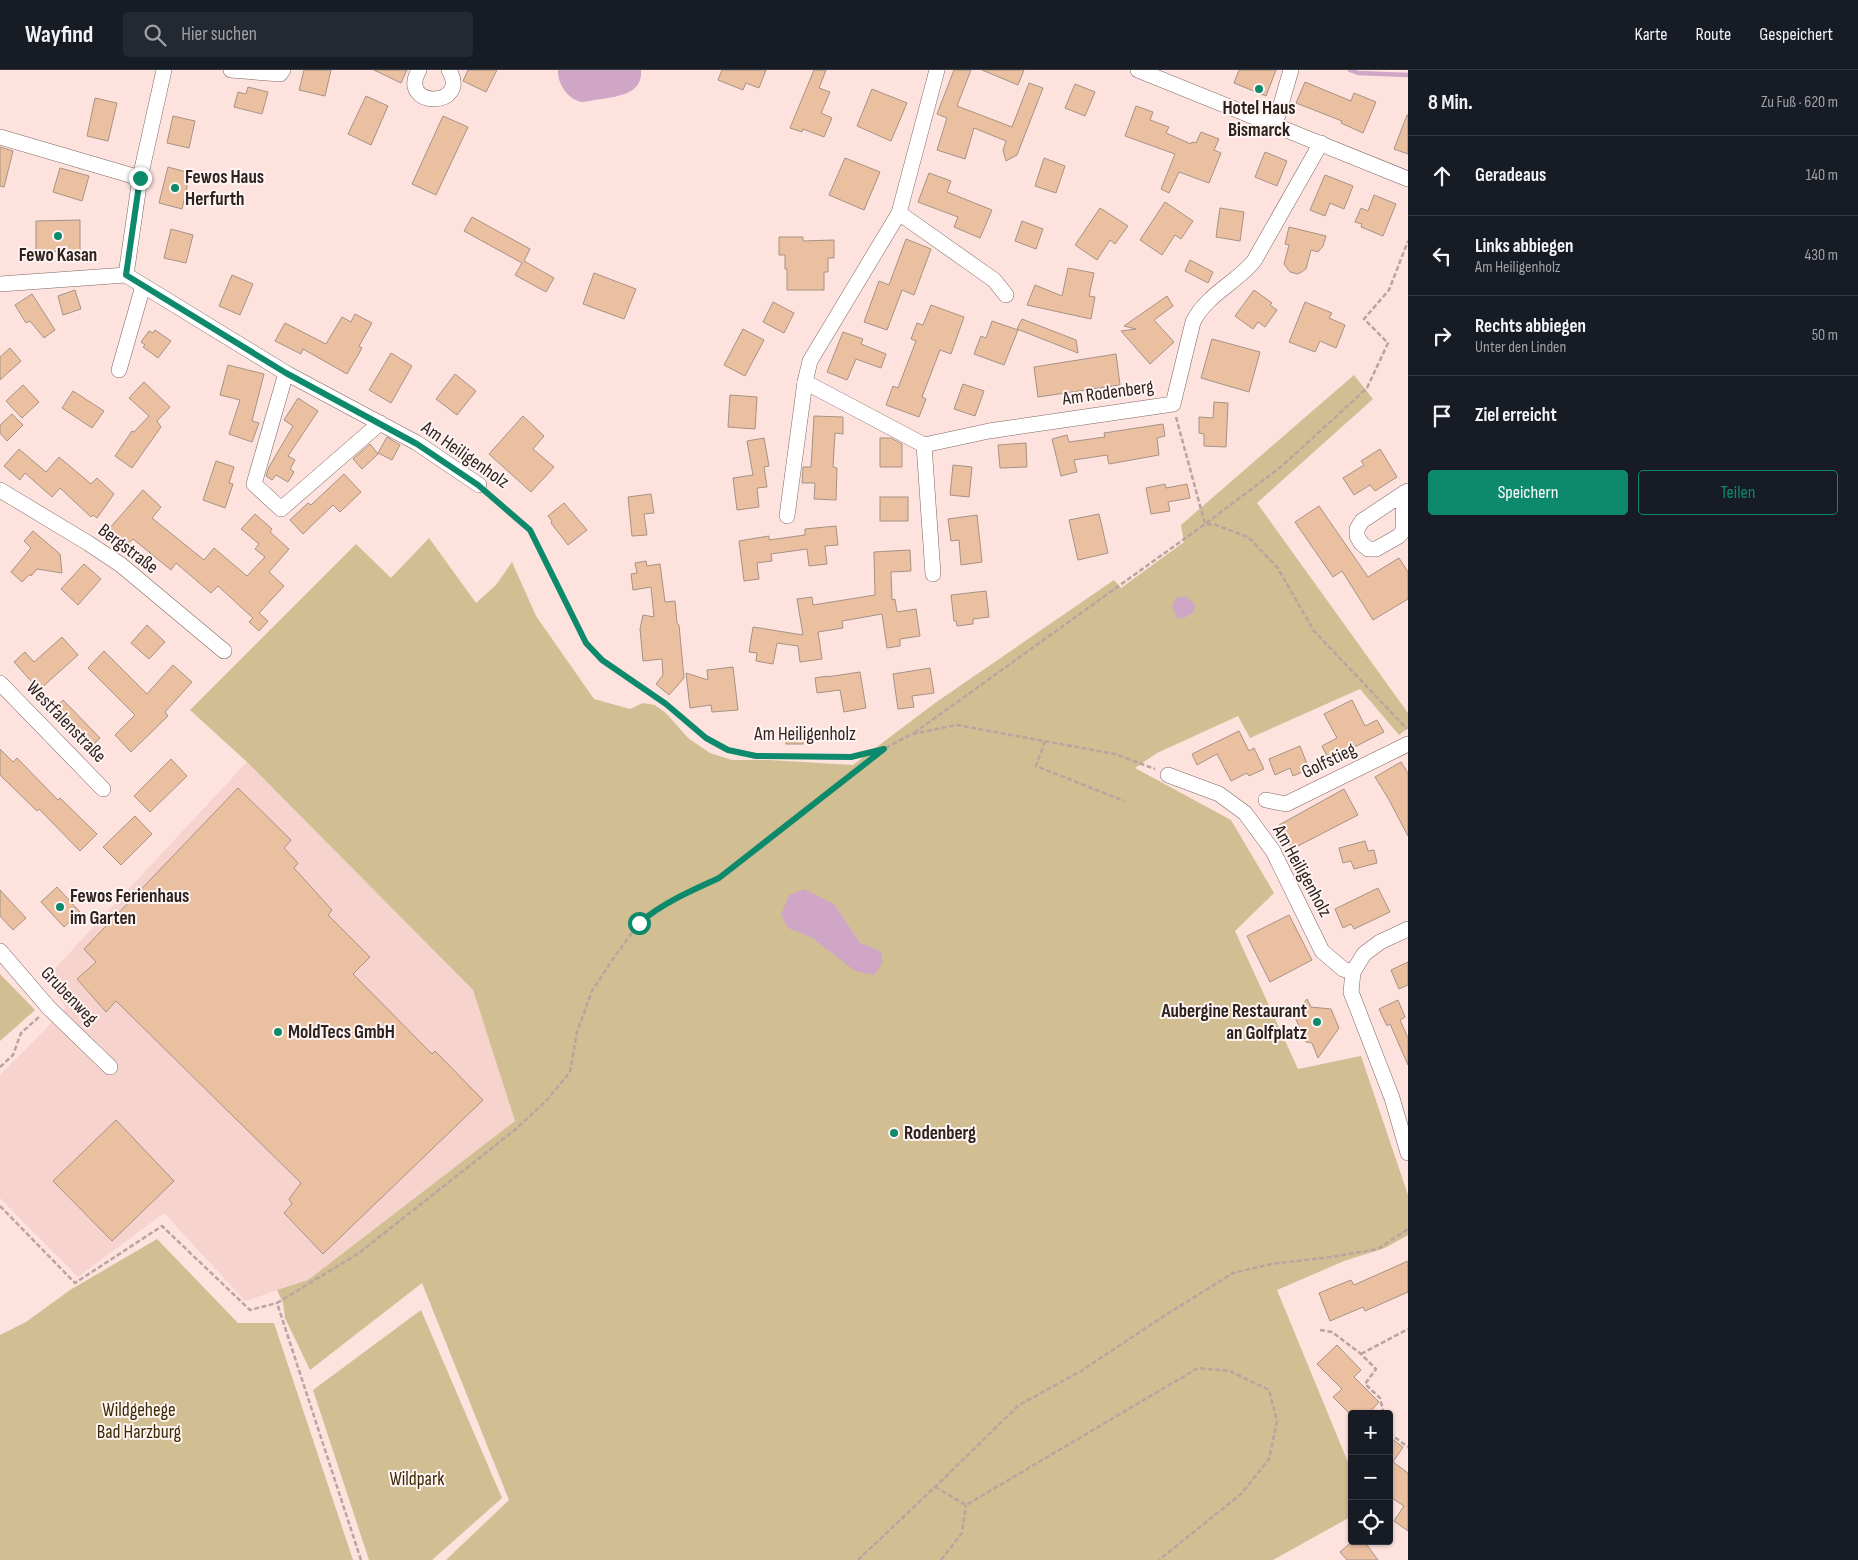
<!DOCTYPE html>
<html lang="de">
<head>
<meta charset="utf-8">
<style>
  :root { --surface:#171b24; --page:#242831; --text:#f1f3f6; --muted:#9ea1a6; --line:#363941; --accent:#0d896c }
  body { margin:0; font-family:"Sofia Sans Condensed",sans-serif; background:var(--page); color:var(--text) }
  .controls { position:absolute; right:15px; bottom:15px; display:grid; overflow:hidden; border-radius:5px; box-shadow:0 1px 4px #0004 }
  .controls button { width:45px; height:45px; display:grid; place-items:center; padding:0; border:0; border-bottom:1px solid var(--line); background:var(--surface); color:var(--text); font:25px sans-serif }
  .stop { position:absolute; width:15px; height:15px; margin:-11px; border:4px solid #0d896c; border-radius:50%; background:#fff }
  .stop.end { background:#0d896c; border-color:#fff; box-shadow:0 1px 5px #0008 }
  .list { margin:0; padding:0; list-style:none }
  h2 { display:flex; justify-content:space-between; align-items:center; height:65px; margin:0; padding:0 20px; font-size:21px }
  h2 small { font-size:16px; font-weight:400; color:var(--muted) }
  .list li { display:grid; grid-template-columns:32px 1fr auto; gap:15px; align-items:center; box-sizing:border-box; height:80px; padding:0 20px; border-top:1px solid var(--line) }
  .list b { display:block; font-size:19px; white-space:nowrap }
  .list p { margin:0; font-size:16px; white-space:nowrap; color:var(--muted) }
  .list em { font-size:16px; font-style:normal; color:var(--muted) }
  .actions { display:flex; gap:10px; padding:15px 20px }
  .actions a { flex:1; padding:11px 0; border:1px solid var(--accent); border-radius:5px; text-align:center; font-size:18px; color:var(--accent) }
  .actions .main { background:var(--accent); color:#fff }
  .icon { flex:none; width:28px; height:28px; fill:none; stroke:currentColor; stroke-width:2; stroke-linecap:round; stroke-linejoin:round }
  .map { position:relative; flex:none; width:1408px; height:1490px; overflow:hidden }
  header { display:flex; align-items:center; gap:30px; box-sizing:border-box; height:70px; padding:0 25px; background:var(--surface); border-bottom:1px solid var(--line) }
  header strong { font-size:24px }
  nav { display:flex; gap:28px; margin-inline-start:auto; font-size:18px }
  .search { width:350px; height:45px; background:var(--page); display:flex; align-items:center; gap:12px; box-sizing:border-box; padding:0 18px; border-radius:5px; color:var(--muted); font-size:19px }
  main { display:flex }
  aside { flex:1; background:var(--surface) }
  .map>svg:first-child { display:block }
  .built { fill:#f6d3cc }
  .green { fill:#d2be93 }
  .water { fill:#cfa6c6 }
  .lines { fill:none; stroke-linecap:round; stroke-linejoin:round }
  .stream { stroke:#cfa6c6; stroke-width:4.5 }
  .building { fill:#eac0a1; stroke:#a69385 }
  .minor-casing { stroke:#7e6763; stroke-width:16 }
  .path { stroke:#baa4a0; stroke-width:2.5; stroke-dasharray:5 2.5; stroke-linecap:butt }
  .minor { stroke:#fff; stroke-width:15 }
  .route { stroke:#0d896c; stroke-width:6 }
  .poi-dot { fill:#0d896c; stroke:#fff4f2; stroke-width:2 }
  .labels { text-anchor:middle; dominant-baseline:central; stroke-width:4; stroke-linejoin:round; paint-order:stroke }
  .poi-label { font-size:19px; font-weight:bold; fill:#2c2220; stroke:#fff4f2; text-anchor:start }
  .street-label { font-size:19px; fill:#2c2220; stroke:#fff4f2 }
  .park-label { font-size:19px; fill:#392a04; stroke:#fff4f2 }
</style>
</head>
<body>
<header>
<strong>Wayfind</strong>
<div class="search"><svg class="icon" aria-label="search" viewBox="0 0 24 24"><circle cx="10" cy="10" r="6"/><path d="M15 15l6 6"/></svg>Hier suchen</div>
<nav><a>Karte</a><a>Route</a><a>Gespeichert</a></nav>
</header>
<main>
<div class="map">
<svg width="1408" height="1490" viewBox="0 0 1408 1490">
  <rect width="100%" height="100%" fill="#fde2dd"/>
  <polygon class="built" points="247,692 473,920 515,1051 308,1210 245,1231 164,1143 78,1207 0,1128 0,1005 66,938 46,908"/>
  <g class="green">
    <polygon points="1354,305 1373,329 1257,433 1408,643 1408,658 1399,665 1360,619 1250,668 1238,646 1157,683 1135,698 1231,750 1274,823 1235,861 1298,999 1361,986 1408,1125 1408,1165 1385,1178 1344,1191 1277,1220 1352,1402 1352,1446 1273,1490 446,1490 509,1430 422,1213 310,1300 285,1248 283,1233 277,1220 308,1210 515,1051 473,920 247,692 190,640 356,474 391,508 429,468 476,533 496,515 512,492 536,546 594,629 630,639 643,633 655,635 667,644 688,668 710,683 732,690 769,690 853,695 935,633 1114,510 1121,518 1184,472 1181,455"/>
    <polygon points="0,904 35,940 0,971"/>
    <polygon points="157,1169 238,1253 274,1253 353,1490 0,1490 0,1265 26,1252 70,1220"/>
    <polygon points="421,1240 502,1428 432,1490 369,1490 313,1320"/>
  </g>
  <g class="water">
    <path d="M 558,0 L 641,0 C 643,23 620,26 602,29 C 596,29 588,32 582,32 C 568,30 557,13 558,0 Z"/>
    <polygon points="1186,526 1195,535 1193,543 1182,549 1176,547 1172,536 1176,528"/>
    <polygon points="804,819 834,834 860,873 876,879 882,884 882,894 874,905 855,901 811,867 788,858 781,845 789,825"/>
  </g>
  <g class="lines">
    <polyline class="stream" points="1350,0 1358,3 1408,5"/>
  </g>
  <g class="building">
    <polygon points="304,0 331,0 325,26 299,20"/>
    <polygon points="374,0 407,0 401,13"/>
    <polygon points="468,0 497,0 486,22 463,11"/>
    <polygon points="722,0 766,0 759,18 746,13 743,20 718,10"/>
    <polygon points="814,0 826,0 819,18 830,22 821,43 832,48 824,67 803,59 802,62 790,58"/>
    <polygon points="954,0 971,0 957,36 1012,57 1029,13 1043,18 1017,85 1006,91 1003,80 1006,71 974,58 965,89 937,80 947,48 937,44"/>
    <polygon points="982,0 1024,0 1018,15"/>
    <polygon points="1239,0 1276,0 1266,26 1234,13"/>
    <polygon points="1305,12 1351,31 1354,23 1376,32 1363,63 1341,53 1342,51 1296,33"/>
    <polygon points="1075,14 1095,22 1085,46 1065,38"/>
    <polygon points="248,17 268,22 262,44 234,37 238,22 246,24"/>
    <polygon points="872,19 907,33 891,71 857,56"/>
    <polygon points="366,26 388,36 371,75 348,64"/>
    <polygon points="95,28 117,33 108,71 87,66"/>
    <polygon points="1136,36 1153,42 1150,50 1169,57 1166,63 1191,74 1192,72 1196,73 1201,62 1219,69 1214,80 1221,83 1209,113 1179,102 1169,123 1161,119 1175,84 1125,66"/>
    <polygon points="1407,45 1408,45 1408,84 1394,79"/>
    <polygon points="173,46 195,51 189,78 167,73"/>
    <polygon points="443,46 468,57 436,125 412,114"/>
    <polygon points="0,77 13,81 4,117 0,116"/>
    <polygon points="1265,82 1287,91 1277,116 1255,107"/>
    <polygon points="845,88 880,102 864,140 829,125"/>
    <polygon points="1044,88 1065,96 1056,123 1035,116"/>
    <polygon points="168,97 190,103 182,139 159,133"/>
    <polygon points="60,98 89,106 82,131 53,122"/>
    <polygon points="929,103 951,111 947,122 992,140 980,168 954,157 958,147 918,132"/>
    <polygon points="1325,105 1353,116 1344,139 1330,133 1325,146 1310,140"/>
    <polygon points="1374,125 1396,134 1383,166 1361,157 1362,154 1355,152 1361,138 1368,141"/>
    <polygon points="1165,132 1193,151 1181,169 1175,165 1162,185 1140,170"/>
    <polygon points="1100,138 1128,156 1115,174 1110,170 1097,190 1075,175"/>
    <polygon points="1220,138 1244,142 1240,171 1216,167"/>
    <polygon points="472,147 530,179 524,191 554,208 546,222 515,205 522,193 464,161"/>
    <polygon points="80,150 80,181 36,182 36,151"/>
    <polygon points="1022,151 1043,159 1036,179 1015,171"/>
    <polygon points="1289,157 1326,166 1323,176 1318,182 1311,180 1306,199 1298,204 1290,202 1284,194 1289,175 1285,174"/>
    <polygon points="171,159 193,165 186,193 164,188"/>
    <polygon points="779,167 803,167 803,171 834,170 834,188 828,188 828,202 824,202 824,220 787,220 787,199 785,199 785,185 779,185"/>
    <polygon points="906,169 931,179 914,225 902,220 887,260 864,252 879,211 889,215"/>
    <polygon points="1190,190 1213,202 1208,213 1185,201"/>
    <polygon points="1068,198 1094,203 1089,226 1095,227 1091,249 1027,235 1035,215 1062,226"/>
    <polygon points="594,203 636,219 624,249 583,234"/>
    <polygon points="232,205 253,214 240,245 219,236"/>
    <polygon points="75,220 81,239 63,245 58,226"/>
    <polygon points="1254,220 1272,233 1270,235 1277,240 1265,257 1258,252 1253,259 1235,246"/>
    <polygon points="32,224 55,260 44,268 30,251 26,253 15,235"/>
    <polygon points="1167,226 1173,236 1154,250 1174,272 1150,294 1121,261 1136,259 1124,256"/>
    <polygon points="773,232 794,243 784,263 763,252"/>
    <polygon points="1305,232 1332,243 1329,248 1345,255 1336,278 1320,271 1315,282 1289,272"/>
    <polygon points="931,235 964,247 951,284 940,280 922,327 926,329 919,347 886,335 893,316 898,318 916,271 911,269 917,253 923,255"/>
    <polygon points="355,244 372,253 359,276 362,278 347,304 303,279 301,284 275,271 285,253 326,274 342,247 351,252"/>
    <polygon points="1022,249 1076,270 1078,283 1017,259"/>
    <polygon points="992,251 1018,260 1004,295 974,284 981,266 986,268"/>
    <polygon points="743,259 764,270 745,306 724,295"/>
    <polygon points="155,260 171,271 158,288 143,277 145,275 141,272 149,261 153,263"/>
    <polygon points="843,262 863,269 861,274 886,284 881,298 856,289 847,310 827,302"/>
    <polygon points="1212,269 1260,282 1249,322 1201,308"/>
    <polygon points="10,278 21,291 0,310 0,287"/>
    <polygon points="391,283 412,296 391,333 369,320"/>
    <polygon points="1116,284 1120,315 1038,327 1034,297"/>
    <polygon points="228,295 264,304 252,351 259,353 252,372 229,364 240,330 220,325"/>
    <polygon points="455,304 476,321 457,345 436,329"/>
    <polygon points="144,312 170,337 157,351 161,357 132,398 115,386 132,361 134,362 149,346 129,328"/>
    <polygon points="963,314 984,321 975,346 954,339"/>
    <polygon points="23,315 39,332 22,348 6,331"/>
    <polygon points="73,321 104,341 92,358 62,338"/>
    <polygon points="730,325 757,327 755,359 728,357"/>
    <polygon points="298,328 318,341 288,386 295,390 290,399 294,402 288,412 276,405 272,410 266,406 269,397 293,356 284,350"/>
    <polygon points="1214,332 1228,333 1226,377 1204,376 1204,364 1199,363 1199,347 1213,348"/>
    <polygon points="12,344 23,355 7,371 0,363 0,355"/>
    <polygon points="523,346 544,366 533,379 554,397 531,422 489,384"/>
    <polygon points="814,346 843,347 843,364 835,363 833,397 837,398 836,430 814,429 815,413 802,413 803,397 811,397"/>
    <polygon points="1163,354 1165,366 1157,368 1159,385 1109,394 1107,385 1074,390 1077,402 1061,406 1052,369 1067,365 1069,372 1105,367 1104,363"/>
    <polygon points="387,367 400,375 392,390 378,383"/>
    <polygon points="764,368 769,396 764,397 767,417 757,418 759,437 737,440 733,408 753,405 747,371"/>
    <polygon points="880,368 891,368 902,374 902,397 880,397"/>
    <polygon points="1026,373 1027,397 1000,398 998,375"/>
    <polygon points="370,374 378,384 362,399 353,389"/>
    <polygon points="19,379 46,402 59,387 91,414 97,408 114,424 97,448 93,445 91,447 60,418 52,427 25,403 20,410 4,396"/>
    <polygon points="1380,379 1397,407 1375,421 1370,415 1354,425 1343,408 1364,395 1361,391"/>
    <polygon points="216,391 234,397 229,413 233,414 225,438 203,430"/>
    <polygon points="953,395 972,397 969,427 950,425"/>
    <polygon points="344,404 361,422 340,442 333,435 303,464 290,450 308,433 311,435"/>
    <polygon points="1165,414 1166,418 1187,414 1190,428 1168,432 1170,441 1151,444 1146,418"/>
    <polygon points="143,420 161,437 152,448 204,490 214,478 247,506 265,487 255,479 259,474 241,459 255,444 272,459 270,462 289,479 269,502 284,516 259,543 268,551 259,561 249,552 253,548 218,516 211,523 176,493 171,500 133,469 127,475 109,459"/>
    <polygon points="651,424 654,443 644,444 647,465 632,466 628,427"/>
    <rect x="880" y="427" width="28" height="24"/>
    <polygon points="564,433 587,460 568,475 551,453 552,451 548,446"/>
    <polygon points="1319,436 1368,507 1399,488 1408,502 1408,529 1373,550 1342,501 1333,507 1295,452"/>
    <polygon points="1099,444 1108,483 1078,490 1069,450"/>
    <polygon points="977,445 982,492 961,495 959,470 951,471 948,449"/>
    <polygon points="836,456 838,475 825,476 827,494 809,496 807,479 771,484 772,491 757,493 759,509 744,511 739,471 769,466 769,470 805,465 805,459"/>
    <polygon points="33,461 60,484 62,503 37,499 31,506 30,504 22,512 11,502 31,478 24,471"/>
    <polygon points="910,480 911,501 891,502 892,530 895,529 897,542 916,539 920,566 900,569 900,576 887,578 882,544 842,551 843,558 818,562 822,589 800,592 798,576 777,573 773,594 756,591 757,583 749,582 753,557 803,565 797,529 812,527 813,535 875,525 874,482"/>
    <polygon points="646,491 647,496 660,494 665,532 675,531 677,553 679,555 684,608 669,625 656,614 663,605 662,589 643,591 640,559 643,545 654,547 651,517 633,520 631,504 637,503 635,493"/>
    <polygon points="84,494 101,509 78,535 61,519"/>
    <polygon points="986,521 989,547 973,549 973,554 957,556 956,551 954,551 951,525"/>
    <polygon points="147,555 165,572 149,589 131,573"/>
    <polygon points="62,567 78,585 39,620 14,592 25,582 34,592"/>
    <polygon points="104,581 147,624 173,595 192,612 165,642 168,646 131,682 115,665 135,645 88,598"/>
    <polygon points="733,597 738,640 712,642 711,635 690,638 686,603 708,610 707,600"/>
    <polygon points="930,598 934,623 912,626 914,637 898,639 893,604"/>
    <polygon points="860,602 866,638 844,642 840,620 817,623 815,608 827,606 827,607"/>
    <polygon points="63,630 100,668 90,678 53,640"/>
    <polygon points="1352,630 1365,656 1377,650 1384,662 1329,690 1322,676 1337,668 1324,644"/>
    <rect x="786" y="661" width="17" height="13"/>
    <polygon points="1239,661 1249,681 1254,678 1264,699 1249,706 1247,703 1231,711 1217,684 1197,695 1192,684"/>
    <polygon points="1300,676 1309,699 1293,706 1290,698 1275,705 1269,689"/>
    <polygon points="0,679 13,692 17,688 58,730 60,728 97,764 80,781 39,739 37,741 0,705"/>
    <polygon points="171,689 187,706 150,742 134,726"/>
    <polygon points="1401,692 1408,703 1408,766 1388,728 1375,707"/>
    <polygon points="238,718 291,770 284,778 298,793 294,798 332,840 328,845 370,887 353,904 432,984 435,981 483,1030 323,1184 284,1143 292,1134 289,1129 301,1113 116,931 106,942 77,909 96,892 84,879"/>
    <polygon points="1344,719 1358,745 1292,779 1279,755"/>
    <polygon points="135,746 152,764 121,795 103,777"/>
    <polygon points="1365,771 1368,781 1374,780 1377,793 1354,799 1351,791 1343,793 1339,778"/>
    <polygon points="57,817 80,842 64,857 41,832"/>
    <polygon points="1378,818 1390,842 1354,859 1351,854 1343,858 1335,839"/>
    <polygon points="0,820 26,848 13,860 0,846"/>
    <polygon points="1289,845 1312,890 1270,912 1247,866"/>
    <polygon points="1408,892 1408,915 1399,919 1391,900"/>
    <polygon points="1307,929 1311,937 1331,939 1339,958 1318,988 1312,973 1306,972 1294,945"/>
    <polygon points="1398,930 1405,947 1400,950 1408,968 1408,995 1390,954 1387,956 1379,939"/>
    <polygon points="116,1050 174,1111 112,1171 53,1111"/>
    <polygon points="1408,1191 1408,1222 1365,1241 1363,1237 1330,1251 1319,1223 1351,1210 1354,1215"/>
    <polygon points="1337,1275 1361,1300 1354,1307 1379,1332 1368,1344 1350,1344 1333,1327 1342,1319 1317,1294"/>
    <polygon points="1389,1367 1403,1377 1393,1392 1408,1403 1408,1461 1394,1451 1404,1436 1389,1426"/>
    <polygon points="1353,1471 1364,1471 1378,1490 1347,1490 1340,1482"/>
  </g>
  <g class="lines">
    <defs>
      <g id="minor">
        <polyline points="231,0 280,4 283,0"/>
        <path d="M 419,0 C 397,39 471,38 449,0"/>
        <polyline points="1138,0 1408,109"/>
        <polyline points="1275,55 1291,0"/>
        <polyline points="0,67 140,108"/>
        <polyline points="899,143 994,210 1006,225"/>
        <polyline points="126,205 140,108 164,0"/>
        <polyline points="0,214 126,205 286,303 417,373 479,415"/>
        <polyline points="119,300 143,216"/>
        <polyline points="286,303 254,414 281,439 380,353"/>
        <path d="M 805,312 L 924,375 L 989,361 L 1173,334 L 1193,252 C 1206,225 1235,214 1254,191 L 1321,73"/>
        <polyline points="924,375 933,504"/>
        <polyline points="0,420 88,473 121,495 224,581"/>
        <polyline points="1404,423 1403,461 1399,466 1376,479 1368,479 1361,473 1357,466 1357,459 1362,451 1404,423 1408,421"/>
        <polyline points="787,446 805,312 810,291 899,143 937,0"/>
        <polyline points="0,613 103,719"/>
        <polyline points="1168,705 1219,724 1245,743 1273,781 1322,881 1343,899 1353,902"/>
        <polyline points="1266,730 1286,734 1408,674"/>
        <polyline points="1408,859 1380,872 1364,884 1353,902 1351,922 1392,1028 1408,1083"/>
        <polyline points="0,881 49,938 110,997"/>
      </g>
    </defs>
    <use href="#minor" class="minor-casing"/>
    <g class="path">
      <polyline points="1176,347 1205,454 1282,396 1367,318 1388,273 1364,249 1389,220 1408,171"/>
      <polyline points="490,425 530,460 586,573 602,591 666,633 707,668 729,680 756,686 851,687 884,679 912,664 957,655 1115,684 1155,699"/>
      <polyline points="914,663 1205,454 1216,455 1248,467 1277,497 1314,561 1407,659"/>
      <polyline points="1045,671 1036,696 1124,731"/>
      <polyline points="0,997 13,985 21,963 39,947"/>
      <polyline points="0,1136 75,1213 162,1156 250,1240 277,1233"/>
      <polyline points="1320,1260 1332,1262 1361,1284 1376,1299 1365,1314 1380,1328 1384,1344"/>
      <polyline points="1361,1284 1408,1259"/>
      <polyline points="1389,1363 1408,1377"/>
      <polyline points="935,1417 966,1435 1198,1298 1230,1301 1269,1320 1277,1351 1269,1389 1241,1424 1159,1490"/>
      <polyline points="361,1490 277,1233 359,1183 516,1059 547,1030 570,1002 577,962 592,921 615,886 639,853 655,839 689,821 719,808 884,679"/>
      <polyline points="858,1490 935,1417 1019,1335 1081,1301 1164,1246 1233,1203 1271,1194 1331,1187 1378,1179 1408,1159"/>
      <polyline points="941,1490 962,1463 966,1435"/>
    </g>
    <use href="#minor" class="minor"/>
  </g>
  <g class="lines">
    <path class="route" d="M 140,108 L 126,205 L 286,303 L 417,374 L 478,415 L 530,460 L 586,573 L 602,590 L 666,634 L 706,668 L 728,680 L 756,686 L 851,687 L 884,679 L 719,808 C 690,821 663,833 639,853"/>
  </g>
  <g class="poi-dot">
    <circle cx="1259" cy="19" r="5"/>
    <circle cx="175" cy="118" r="5"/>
    <circle cx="58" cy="166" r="5"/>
    <circle cx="60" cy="837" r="5"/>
    <circle cx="1317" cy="952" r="5"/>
    <circle cx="278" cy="962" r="5"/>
    <circle cx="894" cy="1063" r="5"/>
  </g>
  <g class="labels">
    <g class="poi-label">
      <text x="1259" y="38" text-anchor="middle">Hotel Haus<tspan x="1259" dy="22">Bismarck</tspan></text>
      <text x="185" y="107">Fewos Haus<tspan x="185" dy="22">Herfurth</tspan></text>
      <text x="58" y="185" text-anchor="middle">Fewo Kasan</text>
      <text x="70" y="826">Fewos Ferienhaus<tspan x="70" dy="22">im Garten</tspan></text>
      <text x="1307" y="941" text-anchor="end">Aubergine Restaurant<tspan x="1307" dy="22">an Golfplatz</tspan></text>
      <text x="288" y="962">MoldTecs GmbH</text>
      <text x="904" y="1063">Rodenberg</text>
    </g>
    <g class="street-label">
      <text transform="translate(1108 323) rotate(-8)">Am Rodenberg</text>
      <text transform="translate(465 385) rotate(35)">Am Heiligenholz</text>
      <text transform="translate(128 479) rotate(37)">Bergstraße</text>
      <text transform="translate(66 652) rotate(46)">Westfalenstraße</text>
      <text x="805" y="664">Am Heiligenholz</text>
      <text transform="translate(1329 691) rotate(-26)">Golfstieg</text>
      <text transform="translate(1302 801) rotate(61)">Am Heiligenholz</text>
      <text transform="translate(69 926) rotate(46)">Grubenweg</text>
    </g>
    <g class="park-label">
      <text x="139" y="1340">Wildgehege<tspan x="139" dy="22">Bad Harzburg</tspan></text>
      <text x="417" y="1409">Wildpark</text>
    </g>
  </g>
</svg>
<div class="controls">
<button>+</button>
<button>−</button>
<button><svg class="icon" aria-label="locate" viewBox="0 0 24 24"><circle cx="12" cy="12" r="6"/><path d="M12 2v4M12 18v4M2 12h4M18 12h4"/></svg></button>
</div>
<div class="stop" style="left:639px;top:853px"></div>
<div class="stop end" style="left:140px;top:108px"></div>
</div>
<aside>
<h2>8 Min.<small>Zu Fuß · 620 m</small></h2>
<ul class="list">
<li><svg class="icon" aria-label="ahead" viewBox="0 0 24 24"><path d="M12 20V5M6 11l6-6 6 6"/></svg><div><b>Geradeaus</b></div><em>140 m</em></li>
<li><svg class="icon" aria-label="left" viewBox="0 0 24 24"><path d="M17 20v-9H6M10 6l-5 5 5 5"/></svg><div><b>Links abbiegen</b><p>Am Heiligenholz</p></div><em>430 m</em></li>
<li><svg class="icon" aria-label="right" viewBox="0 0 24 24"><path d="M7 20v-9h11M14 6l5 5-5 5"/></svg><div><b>Rechts abbiegen</b><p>Unter den Linden</p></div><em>50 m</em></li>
<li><svg class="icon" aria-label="arrive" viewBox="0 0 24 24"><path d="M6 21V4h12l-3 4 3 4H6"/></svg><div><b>Ziel erreicht</b></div></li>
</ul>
<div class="actions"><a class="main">Speichern</a><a>Teilen</a></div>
</aside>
</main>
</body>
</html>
